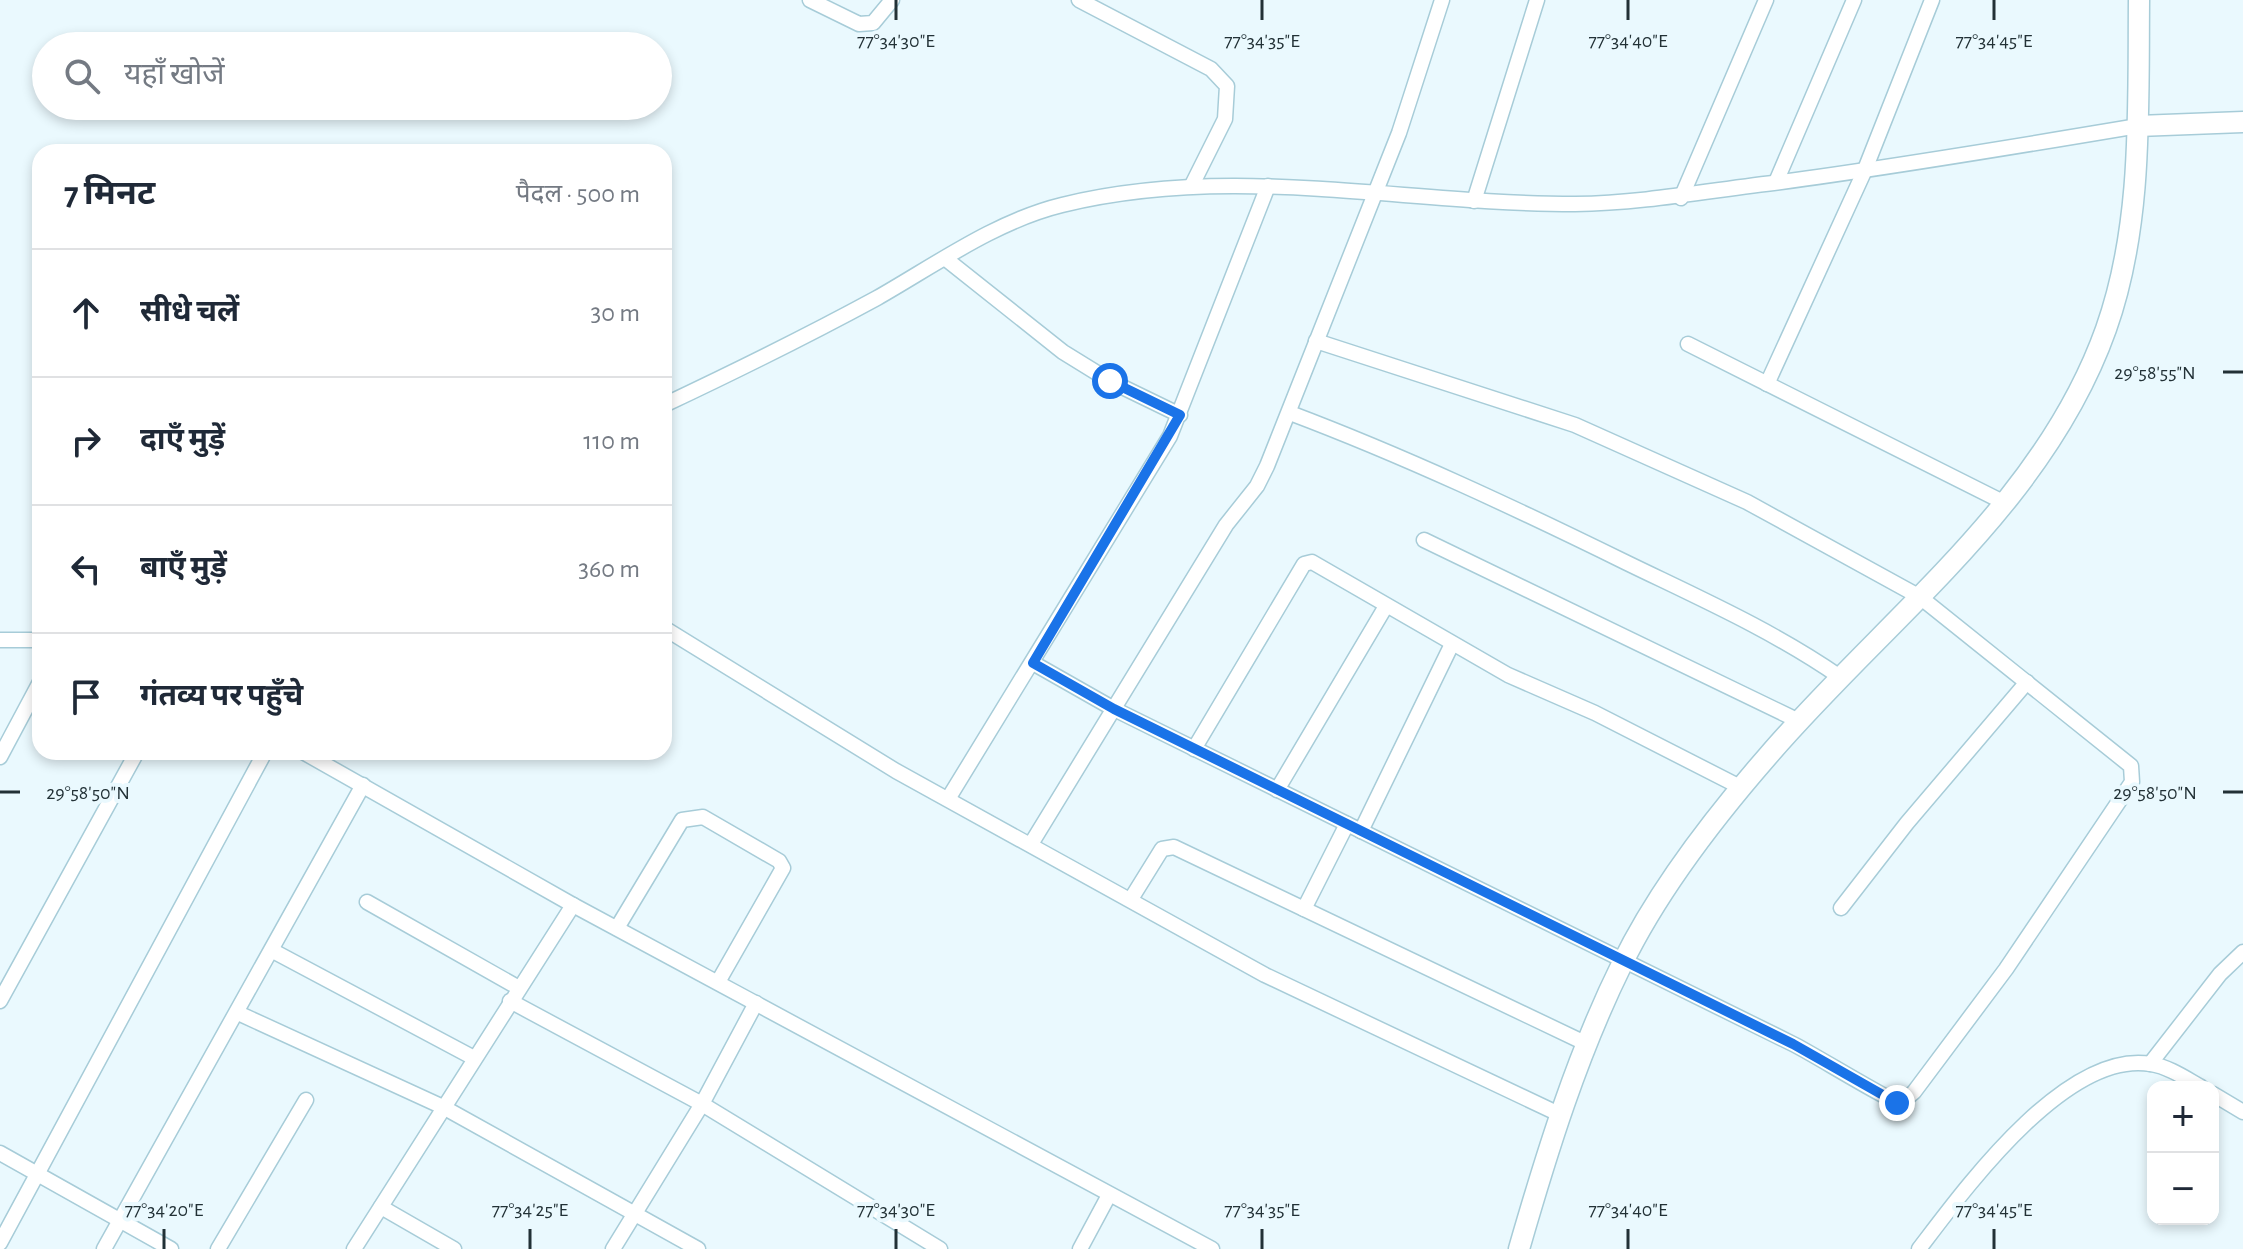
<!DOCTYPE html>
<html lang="hi">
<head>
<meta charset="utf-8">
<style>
  :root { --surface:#fff; --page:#f6f6f7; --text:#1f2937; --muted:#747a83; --line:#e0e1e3 }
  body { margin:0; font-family:"Alegreya Sans","Noto Sans Devanagari",sans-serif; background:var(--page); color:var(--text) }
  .controls { position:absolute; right:24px; bottom:24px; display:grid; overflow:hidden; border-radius:16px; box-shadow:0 4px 12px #0003 }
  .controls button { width:72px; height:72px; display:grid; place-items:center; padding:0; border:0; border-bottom:2px solid var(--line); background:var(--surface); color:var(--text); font:40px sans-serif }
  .stop { position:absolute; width:24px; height:24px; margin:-18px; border:6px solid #1a73e8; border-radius:50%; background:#fff }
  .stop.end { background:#1a73e8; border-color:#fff; box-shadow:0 2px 8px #0008 }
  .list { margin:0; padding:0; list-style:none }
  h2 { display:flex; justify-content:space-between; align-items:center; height:104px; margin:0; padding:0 32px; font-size:34px }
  h2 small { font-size:26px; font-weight:400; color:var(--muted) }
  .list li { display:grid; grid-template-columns:52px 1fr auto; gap:24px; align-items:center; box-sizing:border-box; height:128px; padding:0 32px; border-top:2px solid var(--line) }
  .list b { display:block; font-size:30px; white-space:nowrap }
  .list em { font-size:26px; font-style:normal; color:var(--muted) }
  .icon { flex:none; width:44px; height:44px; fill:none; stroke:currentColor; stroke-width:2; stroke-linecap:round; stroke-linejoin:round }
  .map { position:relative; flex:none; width:2243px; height:1249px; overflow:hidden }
  .search { position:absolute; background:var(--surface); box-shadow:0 4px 12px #0003; left:32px; top:32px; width:640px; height:88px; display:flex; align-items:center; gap:20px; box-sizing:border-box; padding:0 28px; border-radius:44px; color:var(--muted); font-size:30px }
  .panel { position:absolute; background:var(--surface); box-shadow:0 4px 12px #0003; left:32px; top:144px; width:640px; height:616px; border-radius:24px }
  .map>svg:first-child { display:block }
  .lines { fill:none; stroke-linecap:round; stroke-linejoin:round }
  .street-casing { stroke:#a7ccd8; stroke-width:17 }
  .secondary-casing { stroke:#a7ccd8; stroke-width:23 }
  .street { stroke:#fff; stroke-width:14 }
  .secondary { stroke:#fff; stroke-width:20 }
  .route { stroke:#1a73e8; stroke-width:10 }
  .ticks { fill:none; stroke:#223136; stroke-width:3 }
  .ticks-label { font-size:20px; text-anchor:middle; fill:#223136; stroke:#eaf9fe; stroke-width:8; stroke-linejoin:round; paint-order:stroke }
</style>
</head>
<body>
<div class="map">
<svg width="2243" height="1249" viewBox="0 0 2243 1249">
  <rect width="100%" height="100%" fill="#eaf9fe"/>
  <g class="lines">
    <defs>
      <g id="street">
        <polyline points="810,0 859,24 873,23 892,0"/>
        <polyline points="1079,0 1211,69 1227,86 1225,119 1192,185"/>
        <polyline points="1776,182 1854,0"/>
        <polyline points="1681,198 1766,0"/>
        <polyline points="1474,201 1537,0"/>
        <polyline points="946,259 1063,352 1110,381 1180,415"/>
        <polyline points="1688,344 2005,503"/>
        <polyline points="1767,384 1864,172 1932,0"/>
        <path d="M 664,405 C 736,371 807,336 877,298 C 935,265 996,221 1062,205 C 1233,163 1402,204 1575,204 C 1645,203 1711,190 1781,182 C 1900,166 2019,146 2138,126"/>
        <path d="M 1290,413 C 1404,456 1515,508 1625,562 C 1699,598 1772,630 1840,677"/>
        <polyline points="1424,540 1799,721"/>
        <polyline points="664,628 896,771 1265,975 1561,1115"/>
        <polyline points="0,640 40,640"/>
        <path d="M 1033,663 L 1114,709 L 1793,1044 C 1810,1052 1892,1103 1901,1103 L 1914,1092 L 2006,969 L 2132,782 L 2131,766 L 1920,597 L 1747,502 L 1575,425 L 1316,341"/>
        <polyline points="1194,749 1304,564 1312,562 1508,675 1595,713 1742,788"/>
        <polyline points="303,752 573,905 1212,1249"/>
        <polyline points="0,757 40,682"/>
        <polyline points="1277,790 1386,606"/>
        <polyline points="948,799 1170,436 1268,186"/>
        <polyline points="1361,831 1452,644"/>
        <polyline points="1031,844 1226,525 1257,486 1267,466 1399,133 1442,0"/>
        <polyline points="1131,899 1162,849 1174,847 1587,1044"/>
        <polyline points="367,902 519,988"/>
        <polyline points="1841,908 1907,823 2027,682"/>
        <polyline points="1304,909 1347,824"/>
        <polyline points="617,928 682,820 703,817 779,861 783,868 718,982"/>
        <polyline points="273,951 474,1058"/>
        <polyline points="0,1001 137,752"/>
        <polyline points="510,1001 702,1104 940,1249"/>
        <polyline points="238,1013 443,1107 698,1249"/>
        <polyline points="2150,1064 2220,974 2243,952"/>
        <polyline points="2213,1094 2243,1112"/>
        <polyline points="0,1153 171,1249"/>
        <polyline points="381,1207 454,1249"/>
        <polyline points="0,1243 265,752"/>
        <polyline points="104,1249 363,785"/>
        <polyline points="218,1249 306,1100"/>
        <polyline points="354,1249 573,905"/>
        <polyline points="613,1249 702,1104 756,1003"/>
        <polyline points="1080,1249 1109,1195"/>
        <path d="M 1919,1249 C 1964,1190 2066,1049 2151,1064 C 2169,1067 2185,1078 2201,1087"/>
      </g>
      <g id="secondary">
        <polyline points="2138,126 2243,122"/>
        <path d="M 1519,1249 C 1547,1152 1577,1055 1622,964 C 1658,890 1713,819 1767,757 C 1885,619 2043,506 2106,329 C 2143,225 2138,110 2139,0"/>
      </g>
    </defs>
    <use href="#street" class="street-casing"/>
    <use href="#secondary" class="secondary-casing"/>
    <use href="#street" class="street"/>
    <use href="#secondary" class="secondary"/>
  </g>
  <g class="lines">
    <polyline class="route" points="1110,381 1180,415 1033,663 1114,709 1793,1044 1897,1103"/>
  </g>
  <path class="ticks" d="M 896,0 L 896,20M 1262,0 L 1262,20M 1628,0 L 1628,20M 1994,0 L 1994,20M 2223,372 L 2243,372M 0,792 L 20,792M 2223,792 L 2243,792M 164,1229 L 164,1249M 530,1229 L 530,1249M 896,1229 L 896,1249M 1262,1229 L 1262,1249M 1628,1229 L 1628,1249M 1994,1229 L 1994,1249"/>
  <g class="ticks-label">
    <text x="896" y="47">77°34'30"E</text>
    <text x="1262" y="47">77°34'35"E</text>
    <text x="1628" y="47">77°34'40"E</text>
    <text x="1994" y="47">77°34'45"E</text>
    <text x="2155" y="379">29°58'55"N</text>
    <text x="88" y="799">29°58'50"N</text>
    <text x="2155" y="799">29°58'50"N</text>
    <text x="164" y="1216">77°34'20"E</text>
    <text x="530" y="1216">77°34'25"E</text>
    <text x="896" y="1216">77°34'30"E</text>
    <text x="1262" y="1216">77°34'35"E</text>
    <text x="1628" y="1216">77°34'40"E</text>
    <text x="1994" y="1216">77°34'45"E</text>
  </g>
</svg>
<div class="controls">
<button>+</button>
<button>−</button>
</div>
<div class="stop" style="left:1110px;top:381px"></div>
<div class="stop end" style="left:1897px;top:1103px"></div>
<div class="search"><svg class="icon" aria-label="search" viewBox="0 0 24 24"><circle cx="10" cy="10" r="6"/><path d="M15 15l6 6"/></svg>यहाँ खोजें</div>
<section class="panel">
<h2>7 मिनट<small>पैदल · 500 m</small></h2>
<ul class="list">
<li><svg class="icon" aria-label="ahead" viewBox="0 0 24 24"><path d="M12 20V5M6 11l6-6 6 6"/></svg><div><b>सीधे चलें</b></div><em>30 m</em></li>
<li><svg class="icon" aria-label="right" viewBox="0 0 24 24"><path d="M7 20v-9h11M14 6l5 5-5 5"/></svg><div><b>दाएँ मुड़ें</b></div><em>110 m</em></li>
<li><svg class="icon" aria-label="left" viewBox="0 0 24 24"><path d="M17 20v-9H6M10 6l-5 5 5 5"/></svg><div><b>बाएँ मुड़ें</b></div><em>360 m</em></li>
<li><svg class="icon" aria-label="arrive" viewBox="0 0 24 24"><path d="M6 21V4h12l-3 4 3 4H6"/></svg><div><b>गंतव्य पर पहुँचे</b></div></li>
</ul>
</section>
</div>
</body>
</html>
